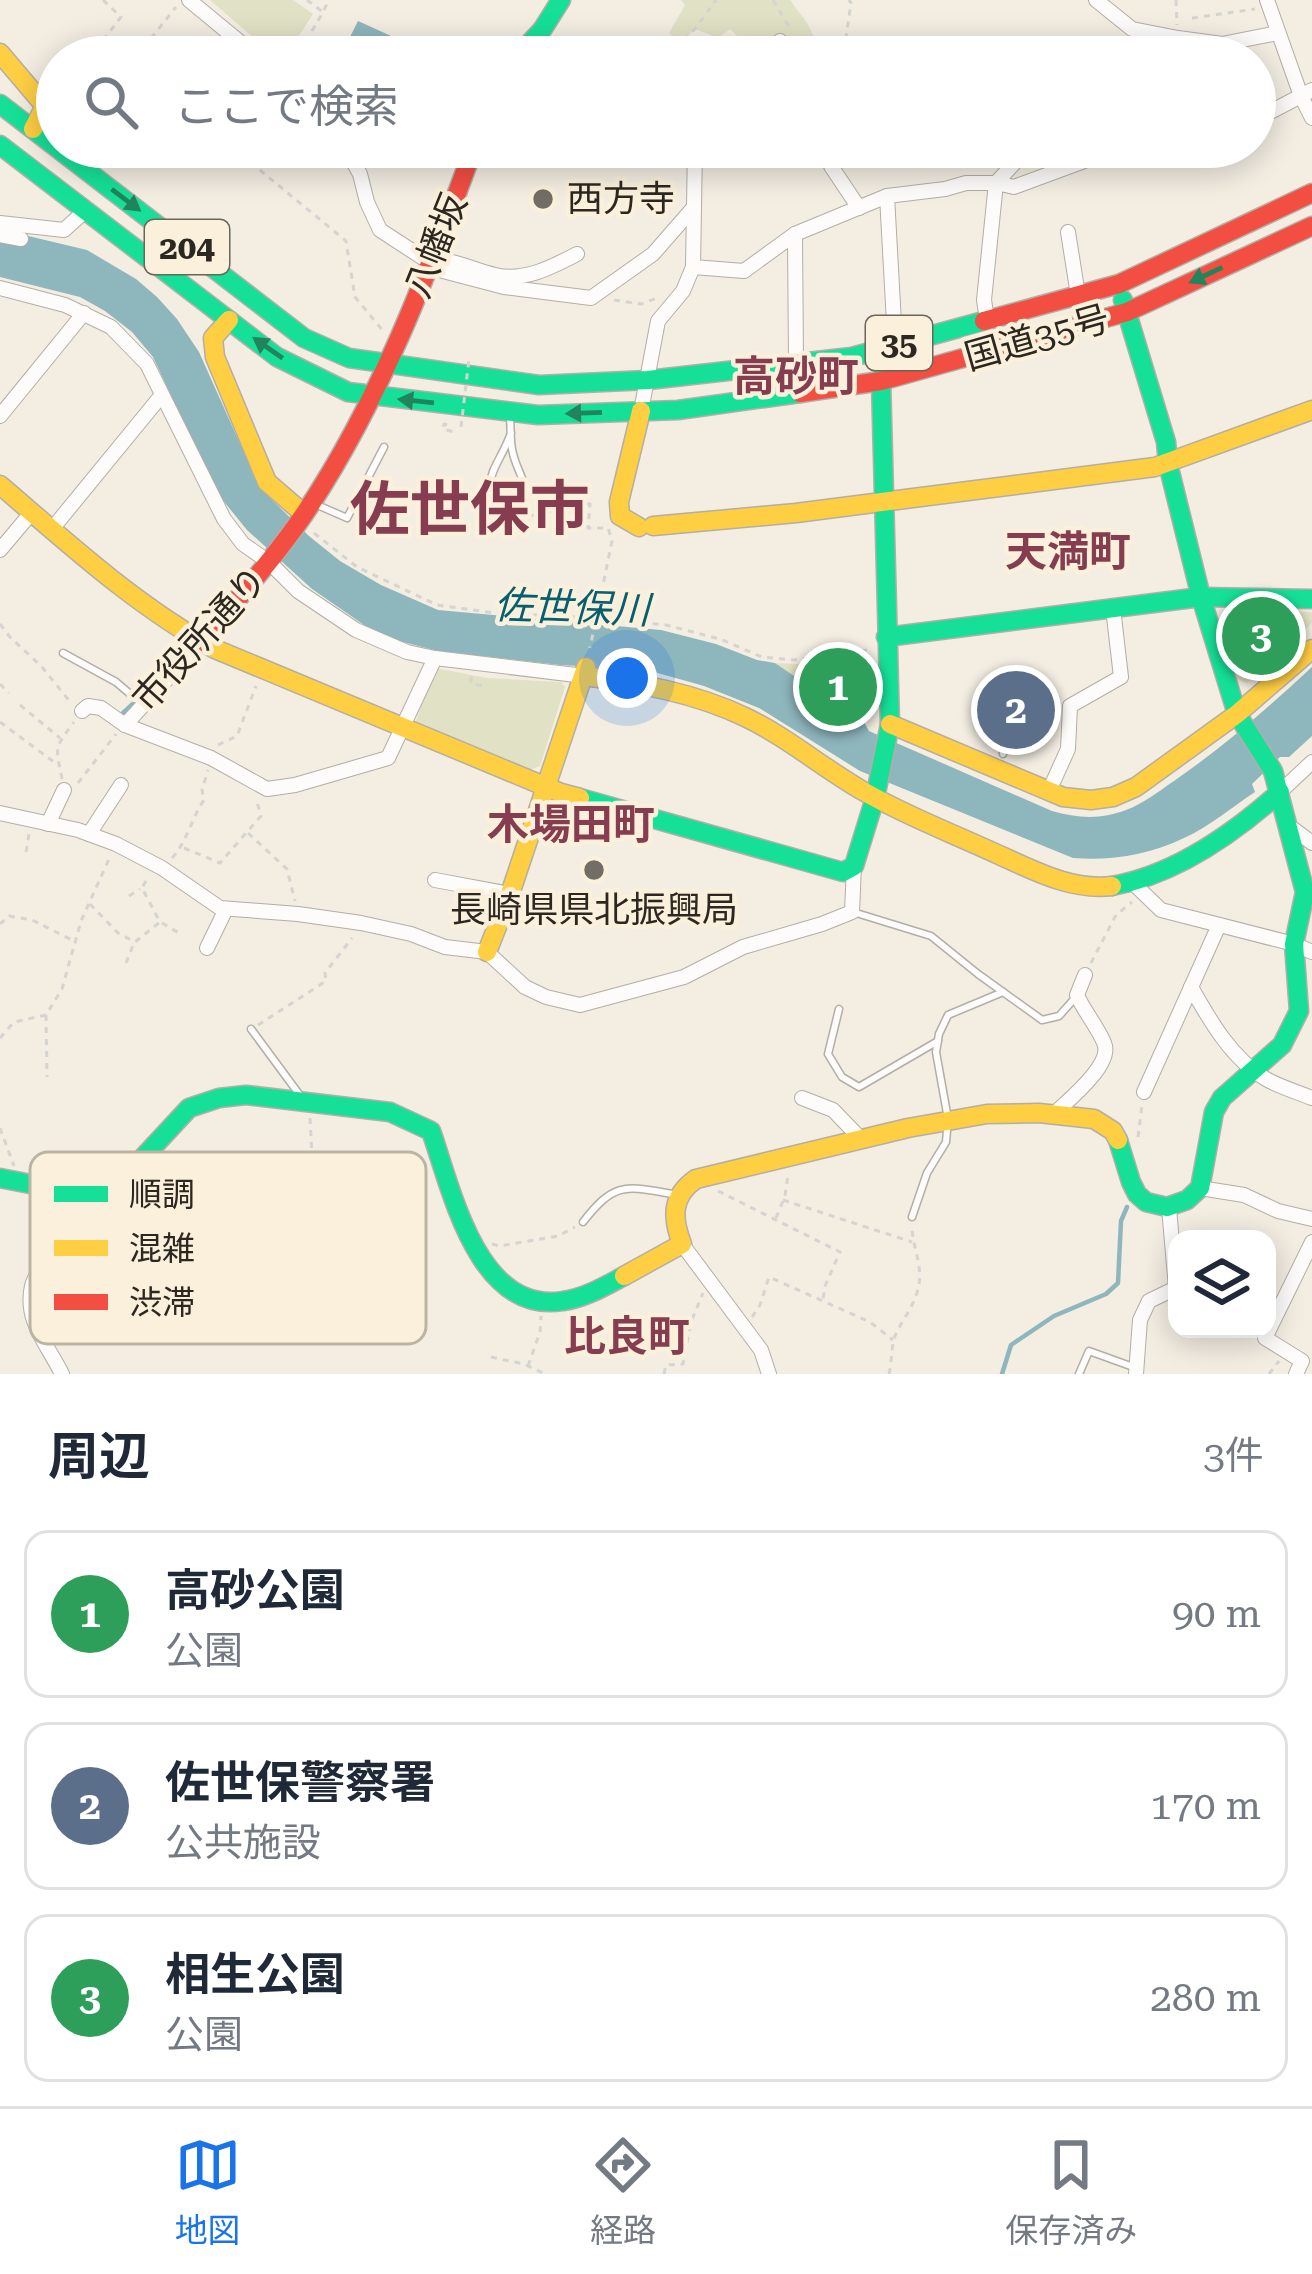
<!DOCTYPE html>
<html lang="ja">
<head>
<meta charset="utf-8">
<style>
  :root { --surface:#fff; --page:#f2f2f3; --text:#1f2937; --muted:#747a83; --line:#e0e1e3; --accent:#1a73e8 }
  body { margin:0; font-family:"Roboto Serif","Noto Sans JP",serif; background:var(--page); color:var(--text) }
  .controls { position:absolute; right:36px; bottom:36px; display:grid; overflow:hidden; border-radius:24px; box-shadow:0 6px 30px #0003 }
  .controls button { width:108px; height:108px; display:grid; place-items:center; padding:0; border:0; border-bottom:3px solid var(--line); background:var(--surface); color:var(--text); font:60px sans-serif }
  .you { position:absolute; left:627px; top:678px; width:42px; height:42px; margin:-30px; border:9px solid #fff; border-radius:50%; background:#1a73e8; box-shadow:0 0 0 18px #1a73e833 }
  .badge { display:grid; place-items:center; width:78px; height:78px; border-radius:50%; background:var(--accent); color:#fff; font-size:39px; font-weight:700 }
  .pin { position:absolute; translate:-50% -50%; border:6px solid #fff; box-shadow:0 3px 12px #0006 }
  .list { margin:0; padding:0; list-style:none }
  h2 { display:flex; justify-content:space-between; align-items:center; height:156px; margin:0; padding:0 48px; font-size:51px }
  h2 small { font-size:39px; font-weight:400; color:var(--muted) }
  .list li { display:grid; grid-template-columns:78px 1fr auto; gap:36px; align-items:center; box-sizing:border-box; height:168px; margin:0 24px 24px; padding:0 24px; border:3px solid var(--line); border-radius:24px }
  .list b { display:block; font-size:45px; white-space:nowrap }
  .list p { margin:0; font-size:39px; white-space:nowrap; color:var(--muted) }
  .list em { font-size:39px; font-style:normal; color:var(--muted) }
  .icon { flex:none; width:66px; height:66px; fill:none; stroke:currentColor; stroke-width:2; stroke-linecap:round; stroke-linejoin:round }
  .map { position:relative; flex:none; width:1312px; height:1374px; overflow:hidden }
  .search { position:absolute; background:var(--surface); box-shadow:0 6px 30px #0003; left:36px; right:36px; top:36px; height:132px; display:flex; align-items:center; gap:30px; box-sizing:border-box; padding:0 42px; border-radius:66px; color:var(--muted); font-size:45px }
  .sheet { height:732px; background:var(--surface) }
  nav { display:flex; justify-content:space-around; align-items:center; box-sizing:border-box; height:168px; border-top:3px solid var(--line); background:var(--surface); font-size:33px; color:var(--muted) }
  nav a { display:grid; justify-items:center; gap:6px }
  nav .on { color:var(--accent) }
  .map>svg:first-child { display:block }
  .green { fill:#e1e1c5 }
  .water { fill:#8eb6bd }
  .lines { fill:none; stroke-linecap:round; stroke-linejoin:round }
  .stream { stroke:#8eb6bd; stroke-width:4.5 }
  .lane-casing { stroke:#b3aea6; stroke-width:9 }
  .street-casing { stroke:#b3aea6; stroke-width:16 }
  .fast-casing { stroke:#b3aea6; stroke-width:21 }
  .slow-casing { stroke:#b3aea6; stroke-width:21 }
  .jam-casing { stroke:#b3aea6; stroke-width:21 }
  .path { stroke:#d5d4d1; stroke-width:3; stroke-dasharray:6 6; stroke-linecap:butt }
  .lane { stroke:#fdfcfb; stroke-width:6 }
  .street { stroke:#fdfcfb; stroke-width:14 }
  .fast { stroke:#16e098; stroke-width:18 }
  .slow { stroke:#ffcf43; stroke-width:18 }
  .jam { stroke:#f24e42; stroke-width:18 }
  .path-bridge { stroke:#d5d4d1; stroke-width:3; stroke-dasharray:6 6; stroke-linecap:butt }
  .oneway { fill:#21845c }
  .poi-dot { fill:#726d65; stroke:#faf0db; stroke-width:4.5 }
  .labels { text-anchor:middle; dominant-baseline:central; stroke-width:9; stroke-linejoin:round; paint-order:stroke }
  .shield { fill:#faf0db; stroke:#6a6459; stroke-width:3 }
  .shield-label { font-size:33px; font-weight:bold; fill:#2c2821 }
  .poi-label { font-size:36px; fill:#2c2821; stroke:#faf0db; text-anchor:start }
  .street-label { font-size:36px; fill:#2c2821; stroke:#faf0db }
  .water-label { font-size:39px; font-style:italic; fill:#065e6e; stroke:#faf0db }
  .quarter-label { font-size:42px; font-weight:bold; fill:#853d4f; stroke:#faf0db }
  .town-label { font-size:60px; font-weight:bold; fill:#853d4f; stroke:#faf0db }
  .key { fill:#faf0db; stroke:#bcb4a3; stroke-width:3 }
  .key-label { font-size:33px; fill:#2c2821 }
</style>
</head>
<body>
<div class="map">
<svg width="1312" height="1374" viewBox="0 0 1312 1374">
  <rect width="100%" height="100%" fill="#f3ede2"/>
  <g class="green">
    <polygon points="210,0 293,0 313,14 285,57 276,57"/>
    <polygon points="681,0 790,0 807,23 824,56 792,51 780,41 759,57 730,29 718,38 695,29 680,44 669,33 685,5"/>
    <polygon points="1227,607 1312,612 1312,623 1247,683 1236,679 1220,621"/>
    <polygon points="855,656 864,662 865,724 775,663 796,664"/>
    <polygon points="435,668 487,678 561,682 565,687 540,766 530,770 416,721"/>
  </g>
  <g class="water">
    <polygon points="358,21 411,45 405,57 340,57"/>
    <path d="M 24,235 L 87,250 L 136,279 L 157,297 L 177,319 L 199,352 L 254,475 L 268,496 L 309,536 L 340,561 L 381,585 L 438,610 L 661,630 L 716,644 L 757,660 L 775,663 L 865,724 L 869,731 L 1052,811 C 1077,818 1100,820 1126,810 C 1143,804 1159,791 1174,781 C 1223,747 1268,708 1312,667 L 1312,736 L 1289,757 L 1280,757 L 1252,784 L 1255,792 C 1232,807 1209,827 1184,838 C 1149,855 1110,861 1073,858 L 860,771 L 759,708 L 704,686 L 647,670 L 560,665 L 438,651 L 399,641 L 367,627 L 312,589 L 247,530 L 217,493 L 153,357 L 132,332 L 105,311 L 80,297 L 0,277 L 0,240 Z"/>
  </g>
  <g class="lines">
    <g class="stream">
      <polyline points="165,670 182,649"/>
      <polyline points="123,713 135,702"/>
      <polyline points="1002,1374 1011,1345 1054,1316 1106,1294 1118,1283 1121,1221 1127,1207"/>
    </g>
    <defs>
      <g id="lane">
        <path d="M 510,418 C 511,428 510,439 512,449 C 517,478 535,483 516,515 L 502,514 C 477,477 498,470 511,433"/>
        <polyline points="315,504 347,518 384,447"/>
        <polyline points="63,653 116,682 142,704"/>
        <polyline points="995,694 1003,754"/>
        <polyline points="853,912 931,936 978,974 1042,1020 1059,1016 1075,998"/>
        <polyline points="839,1009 828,1054 842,1077 859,1087 938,1041"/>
        <polyline points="251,1029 299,1094"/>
        <polyline points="912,1217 927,1173 946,1142 948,1119 936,1052 939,1034 948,1015 1003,992"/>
        <path d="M 583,1222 C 615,1181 625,1186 673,1194"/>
        <polyline points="1079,1374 1089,1351 1136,1368"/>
      </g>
      <g id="street">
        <polyline points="189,0 258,57"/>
        <polyline points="1096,0 1132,29 1178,38 1222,44 1278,33"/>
        <polyline points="1267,0 1301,96 1312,118"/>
        <polyline points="764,57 780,41"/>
        <polyline points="1255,120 1312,90"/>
        <polyline points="345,147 360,174 367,202 380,230 443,271 504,287 591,298 653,254 694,207"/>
        <polyline points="831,166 859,208"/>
        <polyline points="887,196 894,323 890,346"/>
        <polyline points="0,223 64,230 85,211"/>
        <polyline points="1068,232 1078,295"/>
        <polyline points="795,234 796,364"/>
        <polyline points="0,235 21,239"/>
        <path d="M 430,261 C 454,258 472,270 495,275 C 524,282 552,267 577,254"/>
        <polyline points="693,267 695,147"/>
        <polyline points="0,288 65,305 111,327 147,364 224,519 243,544 269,562 298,591 356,630 407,652 435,658 584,676"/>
        <polyline points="987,319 984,300 996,183 1029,147"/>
        <polyline points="641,411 658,321 683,291 693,267 744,271 795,234 887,196 945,189 966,183 996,183 1014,187 1087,160 1204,147"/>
        <polyline points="0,416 84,313"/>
        <polyline points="52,529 161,396"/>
        <polyline points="0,550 32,512"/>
        <polyline points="82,711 88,706 101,708 125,725 211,758 267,789 295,785 388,758 435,658"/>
        <polyline points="125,725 201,642"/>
        <polyline points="1049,791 1068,749 1070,706 1121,677 1113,608"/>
        <polyline points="1280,792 1312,762"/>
        <polyline points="0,813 78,830 116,844 162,868 220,908 298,914 361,923 411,934 445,947 487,952 525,987 546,997 580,1005 684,977 743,947 822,924 852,912 854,866"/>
        <polyline points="48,824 64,790"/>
        <polyline points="1288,825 1312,843"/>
        <polyline points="89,834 121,785"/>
        <polyline points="435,880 510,894"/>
        <polyline points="1131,881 1161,910 1294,944 1312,952"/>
        <polyline points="207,948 226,909"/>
        <path d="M 1191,987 C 1210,1021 1232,1059 1266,1079 C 1280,1087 1297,1092 1312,1098"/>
        <polyline points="1144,1092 1219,925"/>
        <polyline points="802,1098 833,1110 861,1139"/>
        <path d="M 1054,1114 C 1067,1101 1110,1067 1105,1046 C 1102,1033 1083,1010 1077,995 L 1085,975"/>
        <path d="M 49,1187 C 41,1211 56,1221 53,1243 C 51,1259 36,1270 32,1286 C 24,1321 48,1345 62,1374"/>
        <polyline points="1200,1188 1244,1195 1278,1211 1312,1219"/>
        <polyline points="682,1244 761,1350 769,1374"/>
        <polyline points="1136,1374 1140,1320 1149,1301 1176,1288 1169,1208"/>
        <polyline points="1296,1374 1302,1361 1265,1338 1312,1242"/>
      </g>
      <g id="fast">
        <polyline points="517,57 542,30 561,0"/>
        <polyline points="0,104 304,338 349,358 539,385 648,380 852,357 984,321"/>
        <polyline points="0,145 277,357 348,392 538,415 678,410 800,393"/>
        <polyline points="886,637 1201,597 1312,599"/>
        <polyline points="580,798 843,872 854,866 875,798 890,724 881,381 890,346"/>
        <path d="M 1112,886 C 1175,875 1233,834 1280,792"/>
        <polyline points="1118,1140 1131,1182 1137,1194 1146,1202 1167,1207 1187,1200 1200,1188 1214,1112 1222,1098 1282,1045 1299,1011 1294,944 1305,892 1273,771 1237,714 1201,597 1168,464 1166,442 1123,300"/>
        <path d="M 0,1178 L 77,1193 L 104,1188 L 125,1177 L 189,1108 L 219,1098 L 246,1095 L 390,1112 L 431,1131 C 452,1191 478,1315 563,1301 C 585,1298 605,1286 624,1276"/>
      </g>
      <g id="slow">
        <polyline points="0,53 45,106 33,129"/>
        <polyline points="229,320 213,338 215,357 267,482 304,514"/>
        <path d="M 0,485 C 69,544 135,605 215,649 L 561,793 L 580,798"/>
        <polyline points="653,526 796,513 1155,467 1312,410"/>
        <polyline points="639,527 620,516 619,502 641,411"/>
        <path d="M 584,676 C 639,683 695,693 745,717 C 787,737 823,768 863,791 C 906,816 952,833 997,854 C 1033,870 1071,891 1112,886"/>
        <polyline points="890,724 1063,797 1091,800 1113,797 1136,787 1237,714 1312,649"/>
        <polyline points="487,952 510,894 586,667"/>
        <path d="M 624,1276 L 682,1244 C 672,1218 671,1196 696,1179 L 908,1128 L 987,1114 L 1039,1113 L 1094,1119 L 1113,1131 L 1118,1140"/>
      </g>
      <g id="jam">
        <polyline points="984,321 1119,284 1312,193"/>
        <polyline points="800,393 881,381 1127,312 1312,226"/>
        <path d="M 201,642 C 236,600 274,559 305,513 C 380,401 428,273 474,147"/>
      </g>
    </defs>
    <use href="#lane" class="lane-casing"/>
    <use href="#street" class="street-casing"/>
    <use href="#fast" class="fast-casing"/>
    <use href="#slow" class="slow-casing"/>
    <use href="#jam" class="jam-casing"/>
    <g class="path">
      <polyline points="103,0 121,17 105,38 127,57"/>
      <polyline points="307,0 323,12 312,31 307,57"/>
      <polyline points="773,0 789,27"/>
      <polyline points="1176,0 1177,25"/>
      <polyline points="324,10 329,0"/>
      <polyline points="1192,18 1255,9"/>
      <polyline points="793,52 824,56 832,42 846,37 851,3 849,0"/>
      <polyline points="826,55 852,51"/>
      <polyline points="136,57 176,7"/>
      <polyline points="667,57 695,29 716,0"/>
      <polyline points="232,147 346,241 355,297 384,332"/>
      <polyline points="671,147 672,148"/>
      <polyline points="245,156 260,147"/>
      <polyline points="614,300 641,304 657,298"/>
      <polyline points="447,425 444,424 443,429 458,433"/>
      <polyline points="528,515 548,517 552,501 590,504 588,528 608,528 612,541 590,648"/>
      <polyline points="314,533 357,567 437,605 495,613 595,618 666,625 720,639 762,657 794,660 867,650"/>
      <polyline points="0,624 10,637 42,667 71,703"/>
      <polyline points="472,677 470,683 484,686"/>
      <polyline points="0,684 9,693"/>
      <polyline points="20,705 60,738"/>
      <polyline points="0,722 58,765"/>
      <polyline points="218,745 237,736 256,686"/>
      <path d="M 62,779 C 56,746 53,750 74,722"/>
      <polyline points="78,783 116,734"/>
      <polyline points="248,833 287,869 295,901"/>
      <polyline points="184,848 220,863 261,816 257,802"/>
      <polyline points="26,852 29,834"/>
      <path d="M 172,858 C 187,842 191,819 204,800 L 202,790 L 208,770"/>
      <polyline points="129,896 140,889"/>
      <polyline points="90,904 118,933 135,942 160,922 142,888 147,879"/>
      <polyline points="162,923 179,933"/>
      <polyline points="0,924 9,916 32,920 74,941"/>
      <polyline points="126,963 134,943"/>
      <polyline points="1091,963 1116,915 1132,902"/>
      <polyline points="46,1015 47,1077"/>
      <polyline points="258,1025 326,981 325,973 352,938"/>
      <polyline points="0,1038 14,1022 46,1015 62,989 81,921 110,857"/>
      <polyline points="310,1118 316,1236"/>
      <polyline points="0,1128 14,1166"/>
      <polyline points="1138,1137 1142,1105"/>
      <polyline points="718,1191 840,1252 825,1286 823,1299"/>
      <polyline points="783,1200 912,1242"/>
      <polyline points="776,1218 785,1196 788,1175"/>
      <polyline points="492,1244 500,1246 558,1236 575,1227"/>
      <polyline points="752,1317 760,1305 769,1277 870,1322 893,1340"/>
      <polyline points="491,1357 524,1364 545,1374"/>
      <polyline points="528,1366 540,1332 541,1316"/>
      <polyline points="664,1374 666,1365 683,1364 691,1322 703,1293"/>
      <path d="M 889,1374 C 892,1362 891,1348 895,1336 C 903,1318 916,1304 919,1284 C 922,1264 913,1248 912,1228"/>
      <polyline points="1269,1374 1279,1361"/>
    </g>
    <use href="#lane" class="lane"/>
    <use href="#street" class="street"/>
    <use href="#fast" class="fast"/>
    <use href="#slow" class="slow"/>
    <use href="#jam" class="jam"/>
    <polyline class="path-bridge" points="461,427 469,359"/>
  </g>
  <defs><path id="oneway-solid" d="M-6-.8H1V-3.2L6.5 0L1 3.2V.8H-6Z" transform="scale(3)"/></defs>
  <g class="oneway">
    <use href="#oneway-solid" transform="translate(126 200) rotate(37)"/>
    <use href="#oneway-solid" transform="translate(1206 275) rotate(155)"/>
    <use href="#oneway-solid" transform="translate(268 348) rotate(-145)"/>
    <use href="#oneway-solid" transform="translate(416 401) rotate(-174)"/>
    <use href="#oneway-solid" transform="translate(584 413) rotate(178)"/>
  </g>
  <g class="poi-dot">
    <circle cx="543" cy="199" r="12"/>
    <circle cx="594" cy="870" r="12"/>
  </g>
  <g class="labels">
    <g class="shield">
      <rect x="145" y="220" width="84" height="54" rx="9"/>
      <rect x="866" y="316" width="66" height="54" rx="9"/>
    </g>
    <g class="shield-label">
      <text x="187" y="247">204</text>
      <text x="899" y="343">35</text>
    </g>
    <g class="poi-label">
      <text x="567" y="199">西方寺</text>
      <text x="594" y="910" text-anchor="middle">長崎県県北振興局</text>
    </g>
    <g class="street-label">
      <text transform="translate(436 246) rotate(-68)">八幡坂</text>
      <text transform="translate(1037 338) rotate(-16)">国道35号</text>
      <text transform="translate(200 639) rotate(-48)">市役所通り</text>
    </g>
    <g class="water-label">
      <text transform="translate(572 608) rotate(2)">佐世保川</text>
    </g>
    <g class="quarter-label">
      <text x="796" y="376">高砂町</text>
      <text x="1068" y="551">天満町</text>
      <text x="571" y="824">木場田町</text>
      <text x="627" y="1336">比良町</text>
    </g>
    <g class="town-label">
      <text x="470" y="509">佐世保市</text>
    </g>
  </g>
  <rect x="30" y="1152" width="396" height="192" rx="18" class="key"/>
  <rect x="54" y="1186" width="54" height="16" fill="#16e098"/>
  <rect x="54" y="1240" width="54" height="16" fill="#ffcf43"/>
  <rect x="54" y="1294" width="54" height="16" fill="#f24e42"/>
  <g class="key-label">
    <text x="129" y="1206">順調</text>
    <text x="129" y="1260">混雑</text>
    <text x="129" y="1314">渋滞</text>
  </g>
</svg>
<div class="controls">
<button><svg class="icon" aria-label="layers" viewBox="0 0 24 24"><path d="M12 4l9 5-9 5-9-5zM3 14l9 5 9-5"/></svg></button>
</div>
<div class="you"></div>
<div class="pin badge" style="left:838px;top:687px;background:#2e9e5b">1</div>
<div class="pin badge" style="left:1016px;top:710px;background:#5c6f8a">2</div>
<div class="pin badge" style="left:1261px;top:636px;background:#2e9e5b">3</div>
<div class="search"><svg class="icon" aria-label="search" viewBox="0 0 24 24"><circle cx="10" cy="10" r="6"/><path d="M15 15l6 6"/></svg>ここで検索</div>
</div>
<section class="sheet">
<h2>周辺<small>3件</small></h2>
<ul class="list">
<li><span class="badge" style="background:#2e9e5b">1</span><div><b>高砂公園</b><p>公園</p></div><em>90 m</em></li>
<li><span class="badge" style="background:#5c6f8a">2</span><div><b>佐世保警察署</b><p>公共施設</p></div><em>170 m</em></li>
<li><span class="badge" style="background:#2e9e5b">3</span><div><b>相生公園</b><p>公園</p></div><em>280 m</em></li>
</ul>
</section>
<nav>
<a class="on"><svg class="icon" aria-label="map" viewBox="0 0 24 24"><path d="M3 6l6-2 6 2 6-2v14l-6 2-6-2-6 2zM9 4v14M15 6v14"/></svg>地図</a>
<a><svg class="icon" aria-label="directions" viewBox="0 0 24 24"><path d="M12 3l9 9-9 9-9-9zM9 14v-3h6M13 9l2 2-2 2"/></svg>経路</a>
<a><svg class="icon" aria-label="saved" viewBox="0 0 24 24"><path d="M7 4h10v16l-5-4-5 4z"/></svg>保存済み</a>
</nav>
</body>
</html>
